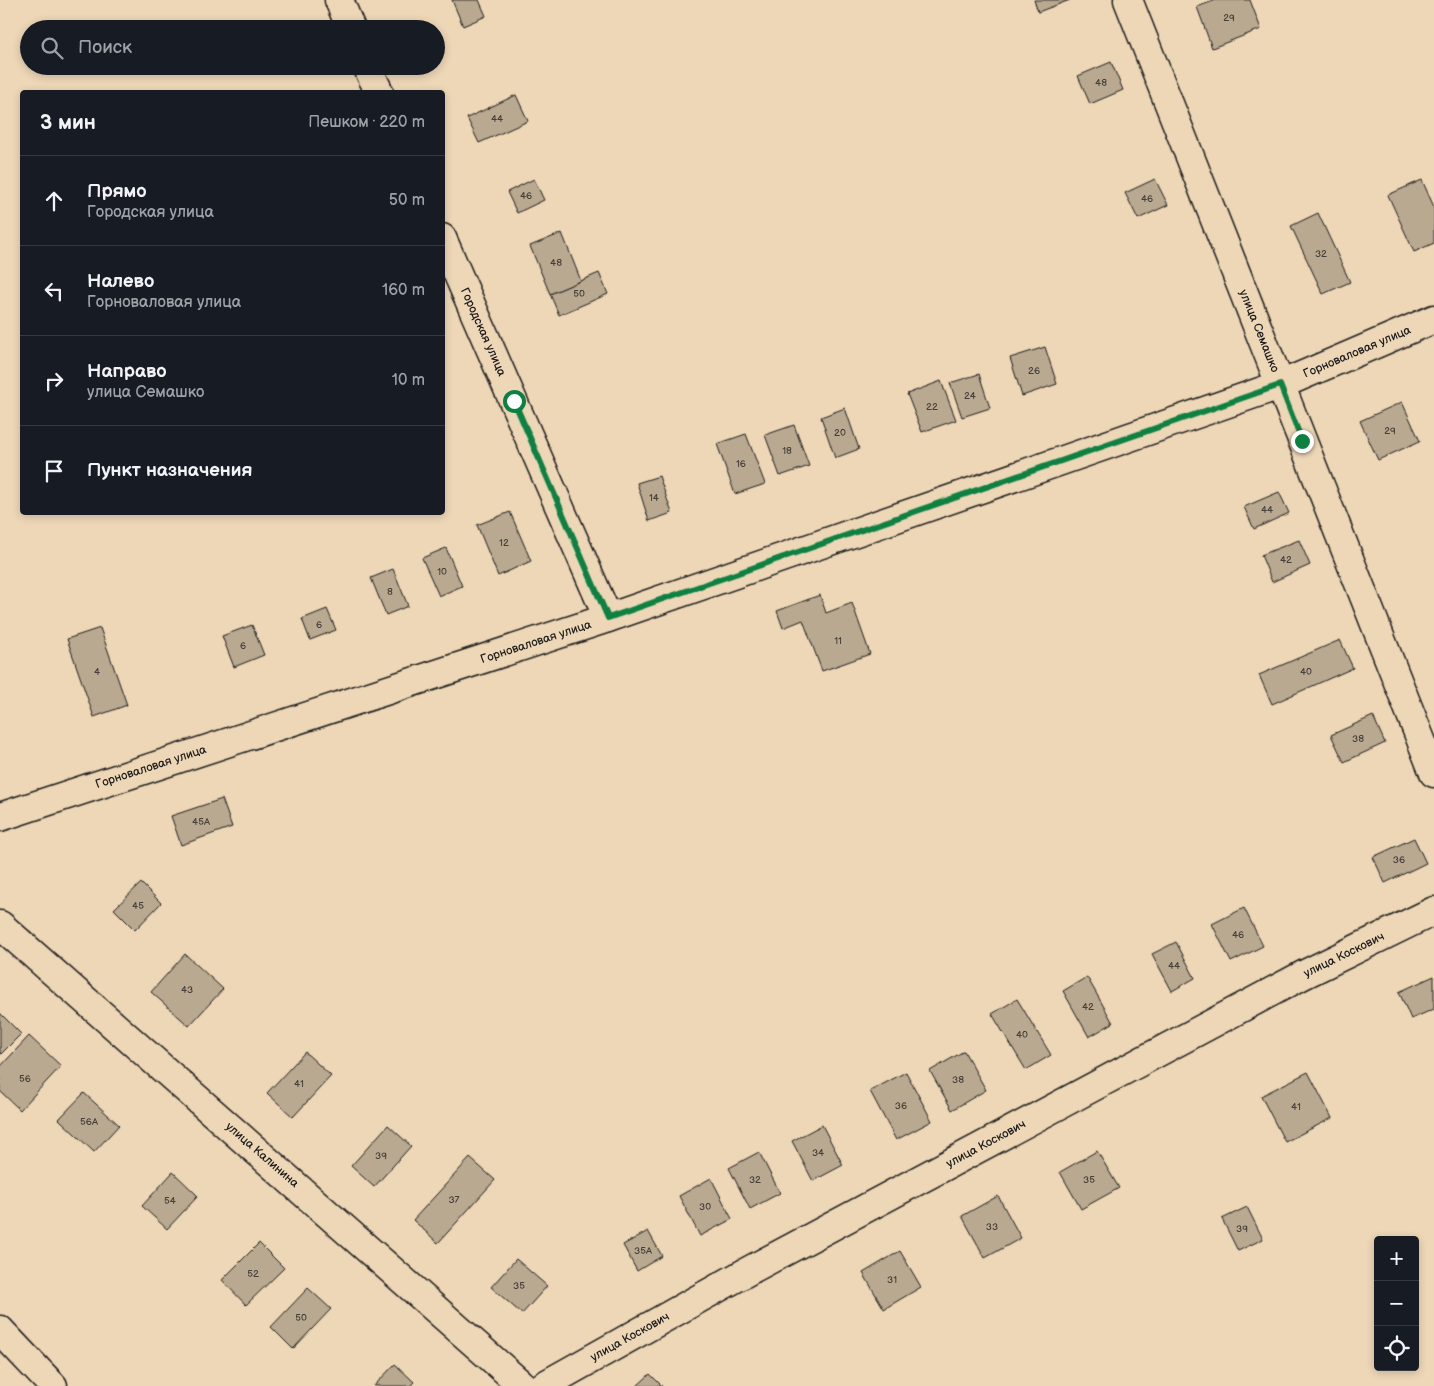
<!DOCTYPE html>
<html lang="ru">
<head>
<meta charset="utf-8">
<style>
  :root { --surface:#171b24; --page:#242831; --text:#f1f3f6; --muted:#9ea1a6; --line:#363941 }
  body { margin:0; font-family:"Balsamiq Sans",sans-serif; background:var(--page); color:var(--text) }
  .controls { position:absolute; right:15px; bottom:15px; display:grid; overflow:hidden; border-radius:5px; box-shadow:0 2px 8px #0003 }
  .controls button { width:45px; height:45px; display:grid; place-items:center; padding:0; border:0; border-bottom:1px solid var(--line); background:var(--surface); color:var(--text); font:25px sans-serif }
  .stop { position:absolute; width:15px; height:15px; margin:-11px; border:4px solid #0b8043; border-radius:50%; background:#fff }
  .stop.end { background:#0b8043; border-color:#fff; box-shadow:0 1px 5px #0008 }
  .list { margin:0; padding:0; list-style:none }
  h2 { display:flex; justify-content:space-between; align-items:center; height:65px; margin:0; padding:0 20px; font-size:21px }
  h2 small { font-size:16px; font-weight:400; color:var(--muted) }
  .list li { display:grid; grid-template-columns:32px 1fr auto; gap:15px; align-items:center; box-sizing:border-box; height:90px; padding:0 20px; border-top:1px solid var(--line) }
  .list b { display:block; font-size:19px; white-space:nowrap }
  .list p { margin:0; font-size:16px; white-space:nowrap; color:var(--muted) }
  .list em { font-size:16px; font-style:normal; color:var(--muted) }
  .icon { flex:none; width:28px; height:28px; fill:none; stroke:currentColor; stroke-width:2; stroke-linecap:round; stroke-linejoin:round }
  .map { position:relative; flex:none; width:1434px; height:1386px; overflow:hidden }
  .search { position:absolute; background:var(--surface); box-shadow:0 2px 8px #0003; left:20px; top:20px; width:425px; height:55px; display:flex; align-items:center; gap:12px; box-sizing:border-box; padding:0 18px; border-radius:28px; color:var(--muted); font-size:19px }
  .panel { position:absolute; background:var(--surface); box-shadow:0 2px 8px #0003; left:20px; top:90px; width:425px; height:425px; border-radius:5px }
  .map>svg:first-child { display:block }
  .building { fill:#baa991; stroke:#1c1c1c }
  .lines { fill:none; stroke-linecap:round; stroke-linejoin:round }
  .minor-casing { stroke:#1c1c1c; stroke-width:31 }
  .tertiary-casing { stroke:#1c1c1c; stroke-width:31 }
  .primary-casing { stroke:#1c1c1c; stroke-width:31 }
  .minor { stroke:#eed7b7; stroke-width:28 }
  .tertiary { stroke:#eed7b7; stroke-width:28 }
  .primary { stroke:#eed7b7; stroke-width:28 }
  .route { stroke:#0b8043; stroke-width:6 }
  .labels { text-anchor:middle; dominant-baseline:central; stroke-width:5; stroke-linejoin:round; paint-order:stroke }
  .number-label { font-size:10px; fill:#443f39 }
  .street-label { font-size:12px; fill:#1c1c1c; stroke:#eed7b7 }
</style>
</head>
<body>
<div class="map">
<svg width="1434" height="1386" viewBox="0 0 1434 1386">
  <rect width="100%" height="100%" fill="#eed7b7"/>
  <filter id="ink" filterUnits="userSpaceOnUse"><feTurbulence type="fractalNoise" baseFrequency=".02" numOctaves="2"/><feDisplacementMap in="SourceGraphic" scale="10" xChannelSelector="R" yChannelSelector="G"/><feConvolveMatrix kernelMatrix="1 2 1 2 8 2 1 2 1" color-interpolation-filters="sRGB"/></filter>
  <g filter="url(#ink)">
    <g class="building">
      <polygon points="452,0 479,0 486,16 463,26"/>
      <polygon points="1034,0 1070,0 1038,12"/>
      <polygon points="1216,0 1250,0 1261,29 1212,48 1197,7"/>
      <polygon points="295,23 298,29 284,29"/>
      <polygon points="1111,62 1123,90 1090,104 1078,76"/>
      <polygon points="516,95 528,121 479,143 467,118"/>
      <polygon points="534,179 544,200 517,213 507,192"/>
      <polygon points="1155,179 1168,205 1138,219 1125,193"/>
      <polygon points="1422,180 1434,207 1434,243 1414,252 1388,195"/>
      <polygon points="1318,213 1350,282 1323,294 1291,226"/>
      <polygon points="562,233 581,281 550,294 530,246"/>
      <polygon points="599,273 608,294 559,315 550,294"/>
      <polygon points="1045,347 1057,384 1022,396 1010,358"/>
      <polygon points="979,374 990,408 962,417 950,383"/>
      <polygon points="941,381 956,420 922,432 907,394"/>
      <polygon points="1402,402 1420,441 1378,460 1360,421"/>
      <polygon points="845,408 859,449 835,458 821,417"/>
      <polygon points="794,425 809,466 780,476 765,435"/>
      <polygon points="746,434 765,484 735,494 717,444"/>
      <polygon points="659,476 672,513 649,521 637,483"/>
      <polygon points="1279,492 1289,513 1254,529 1244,507"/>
      <polygon points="510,512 531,561 498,576 477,525"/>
      <polygon points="1299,540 1310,565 1272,582 1261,555"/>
      <polygon points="446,548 462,586 439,596 422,558"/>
      <polygon points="393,569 408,606 386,615 371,578"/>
      <polygon points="820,595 826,613 852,603 870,654 822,671 803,620 783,628 777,611"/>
      <polygon points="327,609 336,630 310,640 302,619"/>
      <polygon points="252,625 264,655 234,667 222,636"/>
      <polygon points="100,628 127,705 94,717 67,639"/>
      <polygon points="1340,640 1353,668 1272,704 1259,675"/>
      <polygon points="1373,716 1385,743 1344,762 1331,735"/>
      <polygon points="222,799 232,827 181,845 171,816"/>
      <polygon points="1414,838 1426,863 1385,883 1373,857"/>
      <polygon points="141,883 161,903 135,930 114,909"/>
      <polygon points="1244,908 1263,946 1231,962 1212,924"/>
      <polygon points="1176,942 1195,978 1172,991 1152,954"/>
      <polygon points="185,954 223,989 189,1026 151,992"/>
      <polygon points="1434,976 1434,1009 1411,1019 1399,992"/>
      <polygon points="1087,977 1113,1023 1089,1037 1063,991"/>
      <polygon points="1017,999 1051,1055 1026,1070 992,1014"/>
      <polygon points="0,1013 21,1034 0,1055"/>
      <polygon points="29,1036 61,1066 20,1110 0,1091 0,1067"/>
      <polygon points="964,1051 986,1090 952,1110 930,1071"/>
      <polygon points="305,1052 331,1076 293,1117 267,1093"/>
      <polygon points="906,1072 932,1121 896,1140 870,1091"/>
      <polygon points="1308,1072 1332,1118 1285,1142 1261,1096"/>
      <polygon points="84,1093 119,1125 94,1152 59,1119"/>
      <polygon points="388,1125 411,1146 374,1187 351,1166"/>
      <polygon points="822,1125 843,1165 813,1181 792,1141"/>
      <polygon points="1097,1151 1119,1188 1081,1209 1060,1172"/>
      <polygon points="759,1152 780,1193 750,1209 729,1168"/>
      <polygon points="470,1158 495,1180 438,1243 413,1220"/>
      <polygon points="173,1172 198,1196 167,1229 142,1206"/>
      <polygon points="711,1178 732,1219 700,1236 679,1196"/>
      <polygon points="998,1196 1021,1238 985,1258 962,1216"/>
      <polygon points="1247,1207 1263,1239 1238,1251 1222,1219"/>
      <polygon points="648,1231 662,1256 637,1271 623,1245"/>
      <polygon points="259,1243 284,1268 246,1305 222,1280"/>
      <polygon points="900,1251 921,1287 884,1309 863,1273"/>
      <polygon points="516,1259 547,1286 522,1314 491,1287"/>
      <polygon points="308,1288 331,1309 293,1349 271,1327"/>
      <polygon points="395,1364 414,1382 410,1386 374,1386"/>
      <polygon points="650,1374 662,1386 637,1386"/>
    </g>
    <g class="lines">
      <defs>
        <g id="minor">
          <polyline points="339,0 351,29"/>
          <polyline points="1128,0 1434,773"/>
          <polyline points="367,66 379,92"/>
          <polyline points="442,238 608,618"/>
          <polyline points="0,817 608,618 1280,385 1434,319"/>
          <polyline points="0,925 523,1386"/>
        </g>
        <polyline id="tertiary" points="543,1386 750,1270 1303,975 1434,911"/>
        <polyline id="primary" points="0,1330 53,1386"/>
      </defs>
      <use href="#minor" class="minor-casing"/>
      <use href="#tertiary" class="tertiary-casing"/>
      <use href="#primary" class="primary-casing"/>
      <use href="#minor" class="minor"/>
      <use href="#tertiary" class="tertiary"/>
      <use href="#primary" class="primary"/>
    </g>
  </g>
  <g class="lines" filter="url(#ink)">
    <polyline class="route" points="514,401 608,618 1280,385 1302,441"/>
  </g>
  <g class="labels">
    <g class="number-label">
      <text x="1229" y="18">29</text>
      <text x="1101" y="83">48</text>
      <text x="497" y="119">44</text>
      <text x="526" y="196">46</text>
      <text x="1147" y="199">46</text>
      <text x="1321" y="254">32</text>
      <text x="556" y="263">48</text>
      <text x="579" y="294">50</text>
      <text x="1034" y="371">26</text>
      <text x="970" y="396">24</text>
      <text x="932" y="407">22</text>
      <text x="1390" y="431">29</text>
      <text x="840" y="433">20</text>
      <text x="787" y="451">18</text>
      <text x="741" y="464">16</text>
      <text x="654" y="498">14</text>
      <text x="1267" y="510">44</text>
      <text x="504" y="543">12</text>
      <text x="1286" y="560">42</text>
      <text x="442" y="572">10</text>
      <text x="390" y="592">8</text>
      <text x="319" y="625">6</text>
      <text x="838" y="641">11</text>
      <text x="243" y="646">6</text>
      <text x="97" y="672">4</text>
      <text x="1306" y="672">40</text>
      <text x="1358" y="739">38</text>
      <text x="201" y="822">45А</text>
      <text x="1399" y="860">36</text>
      <text x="138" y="906">45</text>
      <text x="1238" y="935">46</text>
      <text x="1174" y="966">44</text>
      <text x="187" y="990">43</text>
      <text x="1088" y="1007">42</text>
      <text x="1022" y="1035">40</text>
      <text x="25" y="1079">56</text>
      <text x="958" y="1080">38</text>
      <text x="299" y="1084">41</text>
      <text x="901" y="1106">36</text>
      <text x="1296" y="1107">41</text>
      <text x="89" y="1122">56А</text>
      <text x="818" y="1153">34</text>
      <text x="381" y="1156">39</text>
      <text x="755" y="1180">32</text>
      <text x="1089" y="1180">35</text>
      <text x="454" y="1200">37</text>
      <text x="170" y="1201">54</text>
      <text x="705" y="1207">30</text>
      <text x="992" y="1227">33</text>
      <text x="1242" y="1229">39</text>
      <text x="643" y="1251">35А</text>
      <text x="253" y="1274">52</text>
      <text x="892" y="1280">31</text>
      <text x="519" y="1286">35</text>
      <text x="301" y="1318">50</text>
    </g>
    <g class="street-label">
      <text transform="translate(1259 331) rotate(68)">улица Семашко</text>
      <text transform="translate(483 332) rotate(66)">Городская улица</text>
      <text transform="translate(1357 352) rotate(-23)">Горноваловая улица</text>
      <text transform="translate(536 642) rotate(-18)">Горноваловая улица</text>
      <text transform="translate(151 767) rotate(-18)">Горноваловая улица</text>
      <text transform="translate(1344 955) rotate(-26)">улица Коскович</text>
      <text transform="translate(986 1144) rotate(-28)">улица Коскович</text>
      <text transform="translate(262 1155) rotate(41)">улица Калинина</text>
      <text transform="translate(630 1337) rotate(-29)">улица Коскович</text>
    </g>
  </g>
</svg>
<div class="controls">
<button>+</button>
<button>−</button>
<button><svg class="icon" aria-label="locate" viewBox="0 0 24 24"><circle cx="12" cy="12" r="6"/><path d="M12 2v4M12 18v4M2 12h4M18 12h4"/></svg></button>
</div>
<div class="stop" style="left:514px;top:401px"></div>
<div class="stop end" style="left:1302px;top:441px"></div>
<div class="search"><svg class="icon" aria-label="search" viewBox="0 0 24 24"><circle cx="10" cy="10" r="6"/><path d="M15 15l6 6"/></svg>Поиск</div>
<section class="panel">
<h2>3 мин<small>Пешком · 220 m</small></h2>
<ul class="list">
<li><svg class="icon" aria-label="ahead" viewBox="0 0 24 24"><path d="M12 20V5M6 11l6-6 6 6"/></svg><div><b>Прямо</b><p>Городская улица</p></div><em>50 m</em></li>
<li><svg class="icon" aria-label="left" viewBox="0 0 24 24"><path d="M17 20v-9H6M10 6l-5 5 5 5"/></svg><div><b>Налево</b><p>Горноваловая улица</p></div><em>160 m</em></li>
<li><svg class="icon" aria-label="right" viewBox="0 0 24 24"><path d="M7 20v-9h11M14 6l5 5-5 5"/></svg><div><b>Направо</b><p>улица Семашко</p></div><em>10 m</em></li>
<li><svg class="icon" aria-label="arrive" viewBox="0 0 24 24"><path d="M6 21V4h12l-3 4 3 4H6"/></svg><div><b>Пункт назначения</b></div></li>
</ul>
</section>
</div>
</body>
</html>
